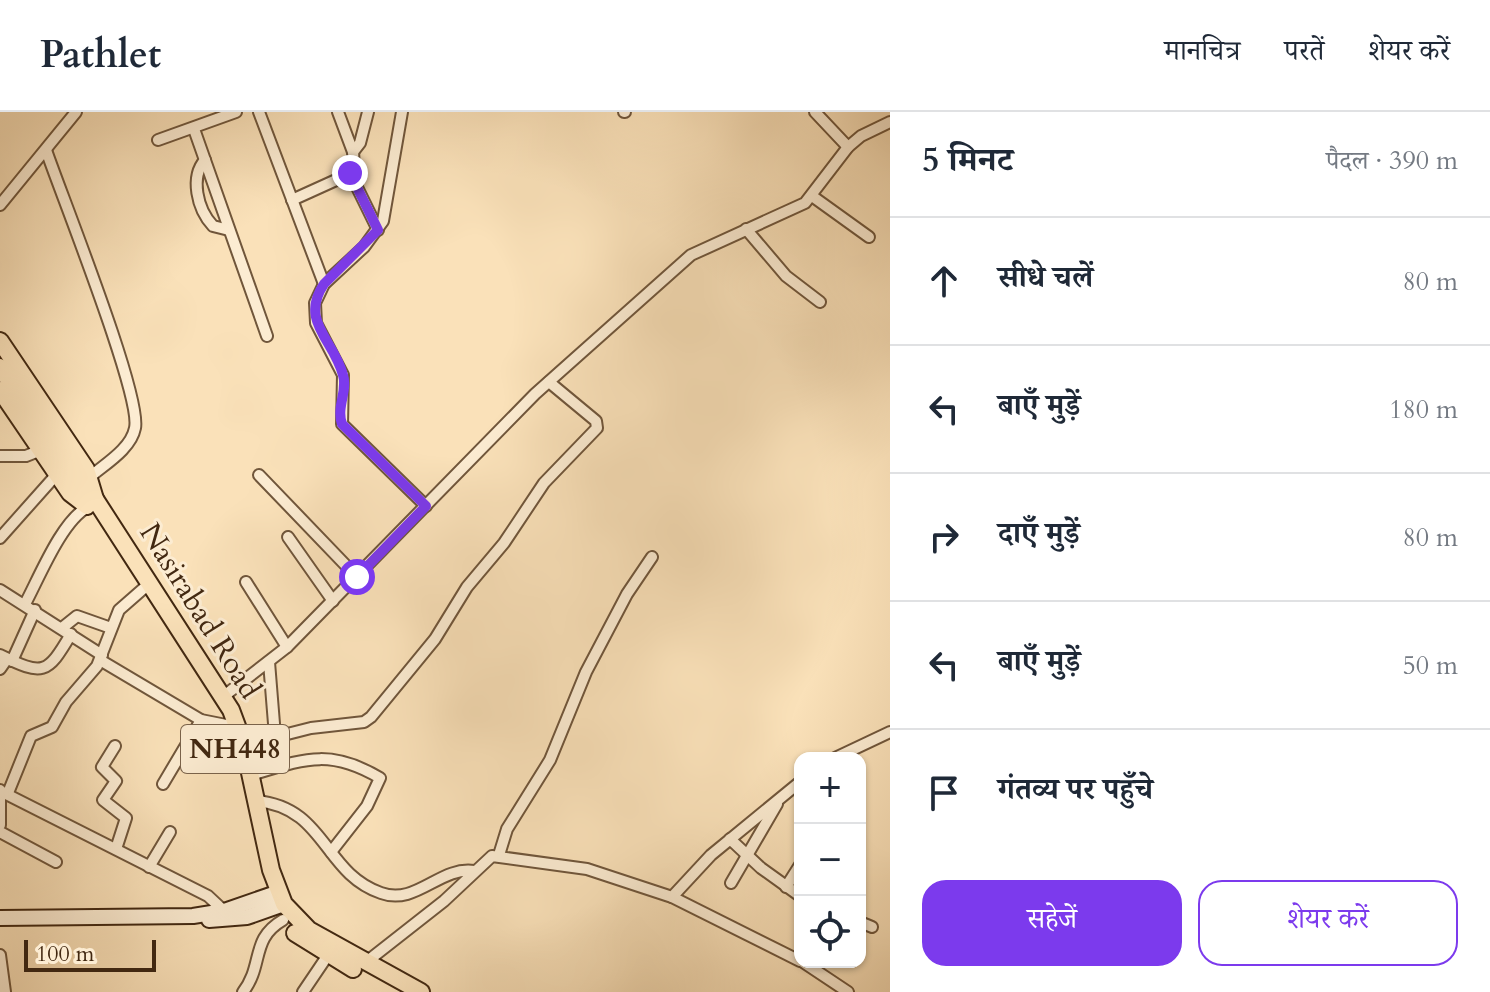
<!DOCTYPE html>
<html lang="hi">
<head>
<meta charset="utf-8">
<style>
  :root { --surface:#fff; --page:#f6f6f7; --text:#1f2937; --muted:#747a83; --line:#e0e1e3; --accent:#7c3aed }
  body { margin:0; font-family:Cardo,"Noto Serif Devanagari",serif; background:var(--page); color:var(--text) }
  .controls { position:absolute; right:24px; bottom:24px; display:grid; overflow:hidden; border-radius:16px; box-shadow:0 2px 6px #0004 }
  .controls button { width:72px; height:72px; display:grid; place-items:center; padding:0; border:0; border-bottom:2px solid var(--line); background:var(--surface); color:var(--text); font:40px sans-serif }
  .scale { position:absolute; left:24px; bottom:20px; width:132px; box-sizing:border-box; padding-left:8px; border:4px solid #422811; border-top:0; font-size:22px; line-height:28px; white-space:nowrap; color:#422811; -webkit-text-stroke:6px #fcecd2; paint-order:stroke }
  .stop { position:absolute; width:24px; height:24px; margin:-18px; border:6px solid #7c3aed; border-radius:50%; background:#fff }
  .stop.end { background:#7c3aed; border-color:#fff; box-shadow:0 2px 8px #0008 }
  .list { margin:0; padding:0; list-style:none }
  h2 { display:flex; justify-content:space-between; align-items:center; height:104px; margin:0; padding:0 32px; font-size:34px }
  h2 small { font-size:26px; font-weight:400; color:var(--muted) }
  .list li { display:grid; grid-template-columns:52px 1fr auto; gap:24px; align-items:center; box-sizing:border-box; height:128px; padding:0 32px; border-top:2px solid var(--line) }
  .list b { display:block; font-size:30px; white-space:nowrap }
  .list em { font-size:26px; font-style:normal; color:var(--muted) }
  .actions { display:flex; gap:16px; padding:24px 32px }
  .actions a { flex:1; padding:18px 0; border:2px solid var(--accent); border-radius:24px; text-align:center; font-size:28px; color:var(--accent) }
  .actions .main { background:var(--accent); color:#fff }
  .icon { flex:none; width:44px; height:44px; fill:none; stroke:currentColor; stroke-width:2; stroke-linecap:round; stroke-linejoin:round }
  .map { position:relative; flex:none; width:890px; height:880px; overflow:hidden }
  header { display:flex; align-items:center; gap:48px; box-sizing:border-box; height:112px; padding:0 40px; background:var(--surface); border-bottom:2px solid var(--line) }
  header strong { font-size:38px }
  nav { display:flex; gap:44px; margin-inline-start:auto; font-size:28px }
  main { display:flex }
  aside { flex:1; background:var(--surface) }
  .map>svg:first-child { display:block }
  .lines { fill:none; stroke-linecap:round; stroke-linejoin:round }
  .minor-casing { stroke:#70563b; stroke-width:14 }
  .secondary-casing { stroke:#422811; stroke-width:18 }
  .trunk-casing { stroke:#422811; stroke-width:20 }
  .minor { stroke:#fcecd2; stroke-width:10 }
  .secondary { stroke:#fcecd2; stroke-width:14 }
  .trunk { stroke:#fae1b9; stroke-width:16 }
  .route { stroke:#7c3aed; stroke-width:10 }
  .labels { text-anchor:middle; dominant-baseline:central; stroke-width:6; stroke-linejoin:round; paint-order:stroke }
  .shield { fill:#fcecd2; stroke:#7a634b; stroke-width:2 }
  .shield-label { font-size:28px; font-weight:bold; fill:#422811 }
  .street-label { font-size:30px; fill:#422811; stroke:#fcecd2 }
</style>
</head>
<body>
<header>
<strong>Pathlet</strong>
<nav><a>मानचित्र</a><a>परतें</a><a>शेयर करें</a></nav>
</header>
<main>
<div class="map">
<svg width="890" height="880" viewBox="0 0 890 880">
  <rect width="100%" height="100%" fill="#fae1b9"/>
  <filter id="stains"><feTurbulence type="fractalNoise" baseFrequency=".0025" numOctaves="4"/><feColorMatrix values="0 0 0 0 .2 0 0 0 0 .09 0 0 0 0 .02 0 0 0 .5 -.17"/></filter>
  <radialGradient id="worn" r=".72"><stop offset=".6" stop-color="#630" stop-opacity="0"/><stop offset="1" stop-color="#630" stop-opacity=".3"/></radialGradient>
  <g class="lines">
    <defs>
      <g id="minor">
        <polyline points="259,0 324,172"/>
        <polyline points="402,0 383,109 364,135 324,172 315,191 316,211 343,263 342,312 426,394"/>
        <polyline points="624,0 625,0"/>
        <polyline points="815,0 848,35"/>
        <polyline points="194,17 267,224"/>
        <polyline points="158,28 236,0"/>
        <path d="M 46,38 C 61,82 142,284 135,316 C 131,337 105,352 90,365"/>
        <polyline points="353,40 360,31 368,0"/>
        <path d="M 205,48 C 190,65 197,97 213,114 L 229,118"/>
        <polyline points="350,61 378,118"/>
        <polyline points="812,84 869,125"/>
        <polyline points="292,88 345,64 354,54 353,40 338,0"/>
        <polyline points="0,93 76,0"/>
        <polyline points="746,117 786,164 820,190"/>
        <polyline points="0,344 26,344 41,338"/>
        <polyline points="259,363 357,465"/>
        <polyline points="288,425 333,489"/>
        <polyline points="0,426 57,362"/>
        <polyline points="246,470 287,535"/>
        <polyline points="0,478 102,543"/>
        <path d="M 25,492 C 39,466 62,408 88,395"/>
        <polyline points="62,516 77,504 111,516"/>
        <path d="M 0,543 C 43,564 47,563 71,522"/>
        <polyline points="100,548 201,608 226,613"/>
        <polyline points="12,549 35,498"/>
        <polyline points="269,550 275,624"/>
        <polyline points="0,557 7,547"/>
        <polyline points="224,584 287,535 535,282 691,143 805,91 848,35 861,24 890,10"/>
        <polyline points="244,633 311,616 364,610 371,605 435,527 467,475 504,431 544,371 597,316 596,309 549,270"/>
        <polyline points="115,634 102,655 116,669 103,688 126,706 116,737"/>
        <polyline points="835,646 890,620"/>
        <path d="M 251,663 C 304,647 329,636 380,666 L 367,694 L 331,740"/>
        <polyline points="163,672 201,608"/>
        <polyline points="0,678 0,713"/>
        <polyline points="0,679 208,784 224,799"/>
        <polyline points="8,681 31,624 52,615 66,590 97,554 119,498 143,477"/>
        <path d="M 256,689 C 326,695 323,761 381,781 C 416,794 440,754 474,759"/>
        <polyline points="0,720 56,750"/>
        <polyline points="730,727 761,756 800,784"/>
        <polyline points="499,743 507,717 550,648 586,560 627,482 652,445"/>
        <polyline points="149,755 170,720"/>
        <polyline points="731,771 777,692"/>
        <polyline points="786,775 800,753"/>
        <polyline points="672,785 800,849"/>
        <polyline points="860,810 872,815"/>
        <polyline points="0,843 5,880"/>
        <polyline points="803,850 848,880"/>
        <polyline points="365,851 444,789 492,744 587,757 672,785 711,743 800,670"/>
        <path d="M 243,880 C 264,853 250,827 283,808"/>
        <polyline points="303,880 328,843"/>
      </g>
      <g id="secondary">
        <polyline points="0,806 193,804 224,799 279,780"/>
        <polyline points="209,808 247,805 284,792"/>
      </g>
      <g id="trunk">
        <polyline points="0,229 86,357 95,387"/>
        <polyline points="0,255 76,368 95,387 231,598 244,633 271,758 284,792 309,818 421,880"/>
        <polyline points="0,278 70,381 87,394"/>
        <polyline points="295,821 353,857"/>
      </g>
    </defs>
    <use href="#minor" class="minor-casing"/>
    <use href="#secondary" class="secondary-casing"/>
    <use href="#trunk" class="trunk-casing"/>
    <use href="#minor" class="minor"/>
    <use href="#secondary" class="secondary"/>
    <use href="#trunk" class="trunk"/>
  </g>
  <g class="lines">
    <path class="route" d="M 350,61 L 378,118 L 324,172 C 299,209 334,228 343,263 C 348,279 336,295 342,312 L 426,394 L 357,465"/>
  </g>
  <g class="labels">
    <rect class="shield" x="181" y="613" width="108" height="48" rx="6"/>
    <g class="shield-label">
      <text x="235" y="637">NH448</text>
    </g>
    <g class="street-label">
      <text transform="translate(200 499) rotate(58)">Nasirabad Road</text>
    </g>
  </g>
  <rect width="100%" height="100%" filter="url(#stains)"/>
  <rect width="100%" height="100%" fill="url(#worn)"/>
</svg>
<div class="controls">
<button>+</button>
<button>−</button>
<button><svg class="icon" aria-label="locate" viewBox="0 0 24 24"><circle cx="12" cy="12" r="6"/><path d="M12 2v4M12 18v4M2 12h4M18 12h4"/></svg></button>
</div>
<div class="scale">100 m</div>
<div class="stop" style="left:357px;top:465px"></div>
<div class="stop end" style="left:350px;top:61px"></div>
</div>
<aside>
<h2>5 मिनट<small>पैदल · 390 m</small></h2>
<ul class="list">
<li><svg class="icon" aria-label="ahead" viewBox="0 0 24 24"><path d="M12 20V5M6 11l6-6 6 6"/></svg><div><b>सीधे चलें</b></div><em>80 m</em></li>
<li><svg class="icon" aria-label="left" viewBox="0 0 24 24"><path d="M17 20v-9H6M10 6l-5 5 5 5"/></svg><div><b>बाएँ मुड़ें</b></div><em>180 m</em></li>
<li><svg class="icon" aria-label="right" viewBox="0 0 24 24"><path d="M7 20v-9h11M14 6l5 5-5 5"/></svg><div><b>दाएँ मुड़ें</b></div><em>80 m</em></li>
<li><svg class="icon" aria-label="left" viewBox="0 0 24 24"><path d="M17 20v-9H6M10 6l-5 5 5 5"/></svg><div><b>बाएँ मुड़ें</b></div><em>50 m</em></li>
<li><svg class="icon" aria-label="arrive" viewBox="0 0 24 24"><path d="M6 21V4h12l-3 4 3 4H6"/></svg><div><b>गंतव्य पर पहुँचे</b></div></li>
</ul>
<div class="actions"><a class="main">सहेजें</a><a>शेयर करें</a></div>
</aside>
</main>
</body>
</html>
